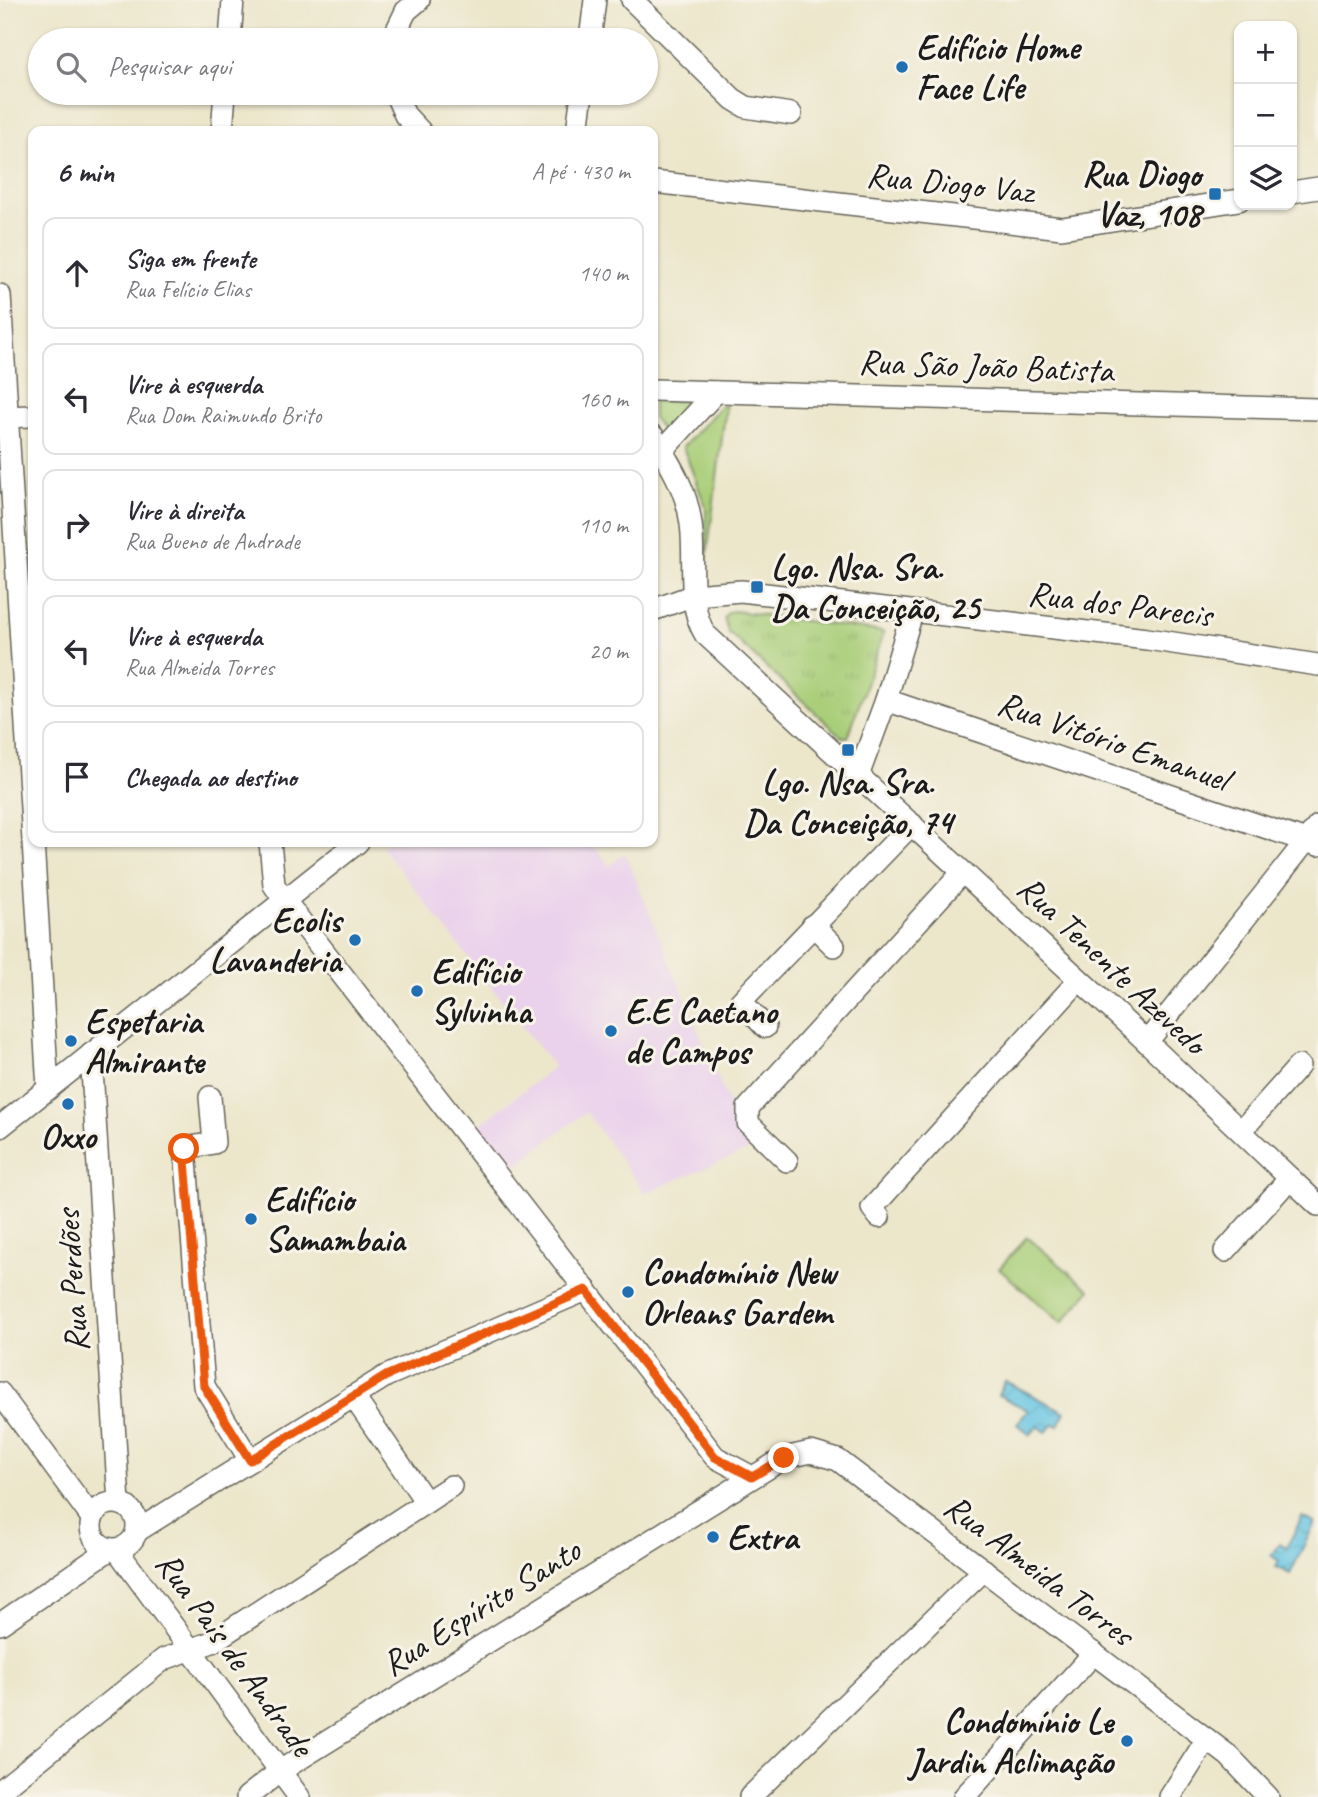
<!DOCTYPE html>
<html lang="pt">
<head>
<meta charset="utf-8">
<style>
  :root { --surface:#fff; --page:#f2f2f3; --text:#2b2b33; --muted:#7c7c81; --line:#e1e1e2 }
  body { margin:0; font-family:Caveat,sans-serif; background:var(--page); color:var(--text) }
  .controls { position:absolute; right:21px; top:21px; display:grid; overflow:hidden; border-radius:14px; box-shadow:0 2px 5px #0004 }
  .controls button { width:63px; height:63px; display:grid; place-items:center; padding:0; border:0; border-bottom:2px solid var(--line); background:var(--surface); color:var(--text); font:35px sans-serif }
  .stop { position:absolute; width:21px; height:21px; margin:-16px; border:5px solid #ea580c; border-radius:50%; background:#fff }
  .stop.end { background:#ea580c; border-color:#fff; box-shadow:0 2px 7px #0008 }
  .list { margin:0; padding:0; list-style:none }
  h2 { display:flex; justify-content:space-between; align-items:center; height:91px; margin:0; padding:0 28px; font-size:30px }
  h2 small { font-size:23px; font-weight:400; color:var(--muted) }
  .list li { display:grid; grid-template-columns:46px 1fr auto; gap:21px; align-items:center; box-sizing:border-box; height:112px; margin:0 14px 14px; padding:0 14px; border:2px solid var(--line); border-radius:14px }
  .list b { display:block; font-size:26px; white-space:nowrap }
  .list p { margin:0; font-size:23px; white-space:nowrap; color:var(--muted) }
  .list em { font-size:23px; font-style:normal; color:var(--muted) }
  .icon { flex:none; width:38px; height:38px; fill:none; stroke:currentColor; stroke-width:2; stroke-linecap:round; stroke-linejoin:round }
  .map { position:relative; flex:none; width:1318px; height:1797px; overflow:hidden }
  .search { position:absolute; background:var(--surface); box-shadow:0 2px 5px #0004; left:28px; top:28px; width:630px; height:77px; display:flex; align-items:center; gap:18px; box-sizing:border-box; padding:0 24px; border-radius:38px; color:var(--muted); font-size:26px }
  .panel { position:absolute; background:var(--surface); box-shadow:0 2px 5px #0004; left:28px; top:126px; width:630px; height:721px; border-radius:14px }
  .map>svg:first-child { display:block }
  .built { fill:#ead1ec }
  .park { fill:url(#park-tufts); stroke:#62754a; stroke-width:2 }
  .garden { fill:#a9ce78; stroke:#62754a; stroke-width:2 }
  .water { fill:url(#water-waves); stroke:#407080; stroke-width:2 }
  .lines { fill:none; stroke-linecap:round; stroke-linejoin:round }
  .minor-casing { stroke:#656359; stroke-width:24 }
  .minor { stroke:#fff; stroke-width:21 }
  .route { stroke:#ea580c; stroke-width:9 }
  .poi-dot { fill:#1f6fb2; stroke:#f7f3e8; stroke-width:2.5 }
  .labels { text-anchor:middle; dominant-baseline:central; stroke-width:6; stroke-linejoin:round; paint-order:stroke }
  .poi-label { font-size:35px; font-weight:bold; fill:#1c1c1c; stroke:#f7f3e8; text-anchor:start }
  .street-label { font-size:35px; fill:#1c1c1c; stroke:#f7f3e8 }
</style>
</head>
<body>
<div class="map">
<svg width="1318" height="1797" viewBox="0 0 1318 1797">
  <defs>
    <pattern id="park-tufts" width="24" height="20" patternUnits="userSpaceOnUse" patternTransform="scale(1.75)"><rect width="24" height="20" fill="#a9ce78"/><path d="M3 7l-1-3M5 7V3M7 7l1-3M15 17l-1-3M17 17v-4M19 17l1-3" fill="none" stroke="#91b067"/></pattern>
    <pattern id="water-waves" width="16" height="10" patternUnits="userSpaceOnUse" patternTransform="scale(1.75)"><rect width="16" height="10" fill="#65c5e3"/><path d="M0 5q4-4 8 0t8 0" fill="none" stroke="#57a9c2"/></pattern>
  </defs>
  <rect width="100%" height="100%" fill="#f7f3e8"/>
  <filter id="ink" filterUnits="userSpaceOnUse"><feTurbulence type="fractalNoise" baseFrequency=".0143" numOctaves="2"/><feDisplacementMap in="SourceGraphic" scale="14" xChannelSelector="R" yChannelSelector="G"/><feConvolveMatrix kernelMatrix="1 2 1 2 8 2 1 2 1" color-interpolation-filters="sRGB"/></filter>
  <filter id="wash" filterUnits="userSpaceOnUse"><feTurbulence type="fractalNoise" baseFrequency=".00686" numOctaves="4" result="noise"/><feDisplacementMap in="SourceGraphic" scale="28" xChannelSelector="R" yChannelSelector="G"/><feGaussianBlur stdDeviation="1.57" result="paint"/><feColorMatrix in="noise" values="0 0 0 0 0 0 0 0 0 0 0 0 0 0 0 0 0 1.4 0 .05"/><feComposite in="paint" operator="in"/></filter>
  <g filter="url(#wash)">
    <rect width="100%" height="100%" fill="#ece6cb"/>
    <polygon class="built" points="390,842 590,842 610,866 625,853 748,1150 645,1193 586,1112 513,1167 480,1125 554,1067 382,847"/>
    <polygon class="park" points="735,611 884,632 848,737 842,737 728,632 724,619 728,612"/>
    <g class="garden">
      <polygon points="653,401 694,401 664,433 653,417"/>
      <polygon points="721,406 726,406 706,564 706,508 683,447"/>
      <polygon points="1027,1237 1090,1290 1062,1323 999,1269"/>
    </g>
    <g class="water">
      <polygon points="1005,1381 1065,1412 1058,1426 1054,1424 1046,1432 1038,1426 1030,1435 1017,1424 1028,1410 998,1395"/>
      <polygon points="1302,1517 1315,1523 1290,1574 1276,1567 1279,1561 1271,1555 1280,1543 1287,1547"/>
    </g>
  </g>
  <g filter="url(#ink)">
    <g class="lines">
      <defs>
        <g id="minor">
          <polyline points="632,0 733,99 746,107 791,114"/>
          <polyline points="230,40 233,0"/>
          <polyline points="392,40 406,11 419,0"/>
          <polyline points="590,40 595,0"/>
          <polyline points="395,93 405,115 420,131"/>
          <polyline points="222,131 225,93"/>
          <polyline points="577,131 582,93"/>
          <polyline points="653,182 1062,228 1239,200"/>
          <polyline points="1292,192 1318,188"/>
          <polyline points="0,295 48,1089"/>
          <polyline points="653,390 1318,409"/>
          <polyline points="0,417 33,416"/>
          <path d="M 653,436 C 670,464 687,490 691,524 C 696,559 686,603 705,634 L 1147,1042 L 1318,1205"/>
          <polyline points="662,451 716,392"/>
          <polyline points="653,610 694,595 741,591 1147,639 1318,665"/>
          <polyline points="886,700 1318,845"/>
          <polyline points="858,776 886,700 912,613"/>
          <polyline points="270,842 274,885 285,901 715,1457 752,1477"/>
          <polyline points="813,925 834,946"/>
          <polyline points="765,1027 741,1001 912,824"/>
          <polyline points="1147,1042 1318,826"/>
          <polyline points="91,1054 119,1503"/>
          <polyline points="210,1097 214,1143 185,1148 204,1386 250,1460"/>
          <polyline points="0,1127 358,842"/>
          <polyline points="1241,1131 1299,1066"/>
          <polyline points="787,1161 748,1123 748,1108 963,872"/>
          <polyline points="879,1217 872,1208 1079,980"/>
          <polyline points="1225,1251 1290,1178"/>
          <polyline points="0,1393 92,1518"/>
          <polyline points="353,1396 426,1502"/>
          <circle cx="114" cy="1526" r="23"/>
          <polyline points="137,1531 386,1376 586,1290"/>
          <polyline points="117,1550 299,1797"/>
          <polyline points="0,1624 109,1550"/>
          <polyline points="0,1791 164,1659 212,1642 451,1486"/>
          <polyline points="247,1797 280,1771 784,1458 811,1452 838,1460 1229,1756 1268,1797"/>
          <polyline points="750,1797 984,1570"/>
          <polyline points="964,1797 1094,1653"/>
          <polyline points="1170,1797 1207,1739"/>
        </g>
      </defs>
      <use href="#minor" class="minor-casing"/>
      <use href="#minor" class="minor"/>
    </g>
  </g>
  <g class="lines" filter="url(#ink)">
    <polyline class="route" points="184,1149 204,1386 250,1460 386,1376 586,1290 715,1457 752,1477 784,1458"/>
  </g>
  <g class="poi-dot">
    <circle cx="902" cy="67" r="7"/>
    <rect x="1208" y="187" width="14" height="14" rx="3.5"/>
    <rect x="750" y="580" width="14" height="14" rx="3.5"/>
    <rect x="841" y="743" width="14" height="14" rx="3.5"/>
    <circle cx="355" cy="940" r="7"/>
    <circle cx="417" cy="991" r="7"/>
    <circle cx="611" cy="1031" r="7"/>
    <circle cx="71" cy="1041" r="7"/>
    <circle cx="68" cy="1104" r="7"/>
    <circle cx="251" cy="1219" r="7"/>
    <circle cx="628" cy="1292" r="7"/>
    <circle cx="713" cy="1537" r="7"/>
    <circle cx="1127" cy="1741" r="7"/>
  </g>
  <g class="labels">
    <g class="poi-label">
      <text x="916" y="47">Edifício Home<tspan x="916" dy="40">Face Life</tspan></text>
      <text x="1201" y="174" text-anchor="end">Rua Diogo<tspan x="1201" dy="40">Vaz, 108</tspan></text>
      <text x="771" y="567">Lgo. Nsa. Sra.<tspan x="771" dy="40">Da Conceição, 25</tspan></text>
      <text x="848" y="782" text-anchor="middle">Lgo. Nsa. Sra.<tspan x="848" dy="40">Da Conceição, 74</tspan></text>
      <text x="341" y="920" text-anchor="end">Ecolis<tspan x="341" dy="40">Lavanderia</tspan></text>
      <text x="431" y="971">Edifício<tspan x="431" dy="40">Sylvinha</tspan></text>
      <text x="625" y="1011">E.E Caetano<tspan x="625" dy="40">de Campos</tspan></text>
      <text x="85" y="1021">Espetaria<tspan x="85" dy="40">Almirante</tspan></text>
      <text x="68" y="1136" text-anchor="middle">Oxxo</text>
      <text x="265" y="1199">Edifício<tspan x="265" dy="40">Samambaia</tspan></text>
      <text x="642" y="1272">Condomínio New<tspan x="642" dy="40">Orleans Gardem</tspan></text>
      <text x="727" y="1537">Extra</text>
      <text x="1113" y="1721" text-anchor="end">Condomínio Le<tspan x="1113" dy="40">Jardin Aclimação</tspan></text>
    </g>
    <g class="street-label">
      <text transform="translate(950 183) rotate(6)">Rua Diogo Vaz</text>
      <text transform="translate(986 366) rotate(2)">Rua São João Batista</text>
      <text transform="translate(1120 604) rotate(7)">Rua dos Parecis</text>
      <text transform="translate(1113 741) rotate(19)">Rua Vitório Emanuel</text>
      <text transform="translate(1112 965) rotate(43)">Rua Tenente Azevedo</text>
      <text transform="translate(72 1281) rotate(-94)">Rua Perdões</text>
      <text transform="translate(1039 1570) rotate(37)">Rua Almeida Torres</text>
      <text transform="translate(481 1607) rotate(-32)">Rua Espírito Santo</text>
      <text transform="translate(235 1654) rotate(54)">Rua Pais de Andrade</text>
    </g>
  </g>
</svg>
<div class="controls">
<button>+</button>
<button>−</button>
<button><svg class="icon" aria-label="layers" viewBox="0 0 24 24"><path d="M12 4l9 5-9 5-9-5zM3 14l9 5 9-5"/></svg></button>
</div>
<div class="stop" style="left:184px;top:1149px"></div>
<div class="stop end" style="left:784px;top:1458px"></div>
<div class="search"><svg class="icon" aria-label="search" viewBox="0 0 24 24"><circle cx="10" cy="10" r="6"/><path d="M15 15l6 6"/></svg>Pesquisar aqui</div>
<section class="panel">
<h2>6 min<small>A pé · 430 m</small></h2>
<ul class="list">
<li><svg class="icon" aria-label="ahead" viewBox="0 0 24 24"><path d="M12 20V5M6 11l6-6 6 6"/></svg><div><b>Siga em frente</b><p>Rua Felício Elias</p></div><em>140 m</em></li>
<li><svg class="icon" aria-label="left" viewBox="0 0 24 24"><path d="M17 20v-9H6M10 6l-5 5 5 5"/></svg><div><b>Vire à esquerda</b><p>Rua Dom Raimundo Brito</p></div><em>160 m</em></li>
<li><svg class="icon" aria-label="right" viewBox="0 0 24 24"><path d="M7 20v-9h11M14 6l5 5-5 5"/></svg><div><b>Vire à direita</b><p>Rua Bueno de Andrade</p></div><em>110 m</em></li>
<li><svg class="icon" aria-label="left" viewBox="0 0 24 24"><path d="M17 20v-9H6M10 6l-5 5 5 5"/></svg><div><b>Vire à esquerda</b><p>Rua Almeida Torres</p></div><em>20 m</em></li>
<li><svg class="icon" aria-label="arrive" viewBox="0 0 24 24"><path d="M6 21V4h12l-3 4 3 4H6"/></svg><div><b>Chegada ao destino</b></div></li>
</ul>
</section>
</div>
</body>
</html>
